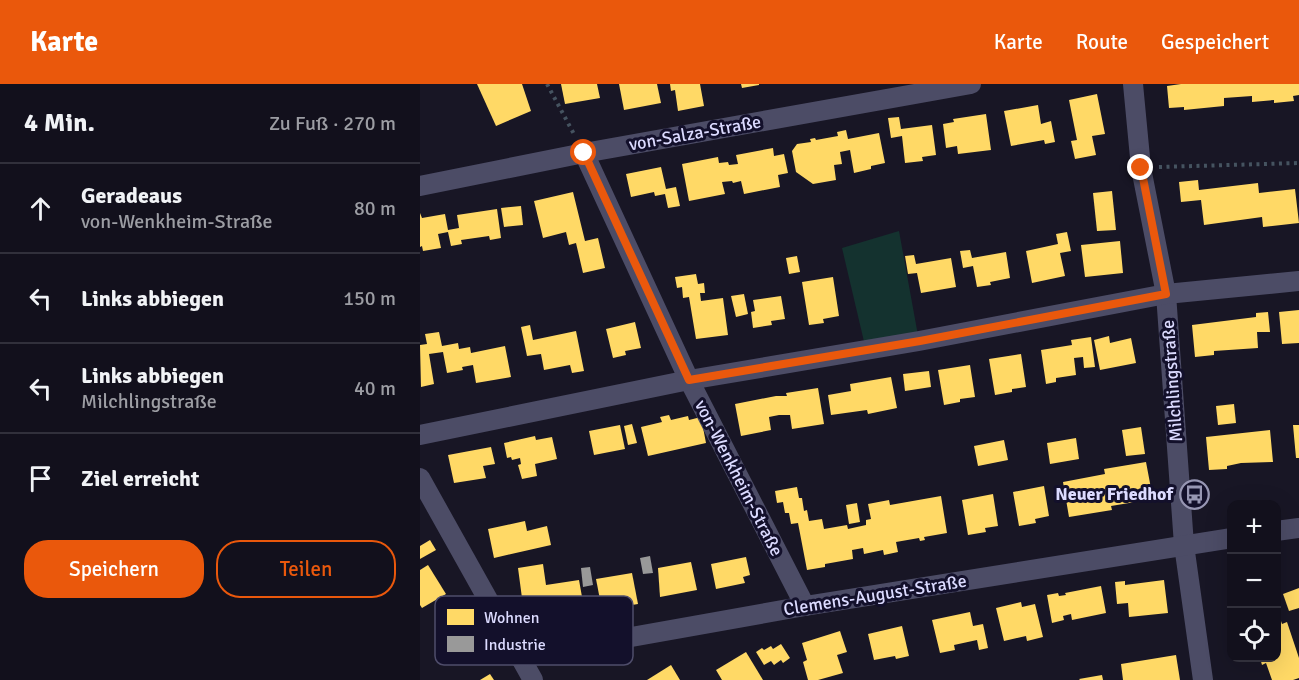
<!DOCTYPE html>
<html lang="de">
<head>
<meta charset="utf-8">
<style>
  :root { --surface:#12101c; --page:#1b1925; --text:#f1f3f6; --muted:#9c9da3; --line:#31303b; --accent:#ea580c }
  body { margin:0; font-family:Signika,sans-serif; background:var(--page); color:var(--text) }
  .controls { position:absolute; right:18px; bottom:18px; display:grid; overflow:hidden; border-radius:12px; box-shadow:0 6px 24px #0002 }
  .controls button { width:54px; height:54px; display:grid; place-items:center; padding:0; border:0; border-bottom:2px solid var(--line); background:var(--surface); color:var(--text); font:30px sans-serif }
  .stop { position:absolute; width:18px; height:18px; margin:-14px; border:4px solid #ea580c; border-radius:50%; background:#fff }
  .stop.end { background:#ea580c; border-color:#fff; box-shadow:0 2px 6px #0008 }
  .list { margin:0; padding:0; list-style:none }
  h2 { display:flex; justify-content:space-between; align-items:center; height:78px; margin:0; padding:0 24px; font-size:26px }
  h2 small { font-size:20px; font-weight:400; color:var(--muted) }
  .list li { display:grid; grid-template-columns:39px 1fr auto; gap:18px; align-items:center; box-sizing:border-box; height:90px; padding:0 24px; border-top:2px solid var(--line) }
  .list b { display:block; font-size:22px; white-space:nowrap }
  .list p { margin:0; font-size:20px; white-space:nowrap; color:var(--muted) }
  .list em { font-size:20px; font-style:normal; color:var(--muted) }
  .actions { display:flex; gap:12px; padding:18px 24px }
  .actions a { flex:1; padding:14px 0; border:2px solid var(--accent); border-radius:24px; text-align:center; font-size:21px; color:var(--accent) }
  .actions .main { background:var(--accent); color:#fff }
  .icon { flex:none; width:33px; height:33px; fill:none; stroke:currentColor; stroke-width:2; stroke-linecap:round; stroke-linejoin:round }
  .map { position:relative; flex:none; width:879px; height:596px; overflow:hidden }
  header { display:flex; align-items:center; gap:36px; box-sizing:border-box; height:84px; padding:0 30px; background:var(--accent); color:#fff }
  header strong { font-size:28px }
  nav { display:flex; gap:33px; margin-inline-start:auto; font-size:21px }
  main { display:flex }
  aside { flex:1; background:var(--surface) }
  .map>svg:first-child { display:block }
  .green { fill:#14322f }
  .homes { fill:#ffd966 }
  .industry { fill:#999 }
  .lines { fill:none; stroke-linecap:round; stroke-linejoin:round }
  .path { stroke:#455360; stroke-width:4; stroke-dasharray:3 4.5; stroke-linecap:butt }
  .minor { stroke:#4c4c66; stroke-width:20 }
  .route { stroke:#ea580c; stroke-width:8 }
  .labels { text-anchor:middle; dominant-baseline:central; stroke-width:6; stroke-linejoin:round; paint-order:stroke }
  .street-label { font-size:18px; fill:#dcdbff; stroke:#13102b }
  .poi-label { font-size:18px; font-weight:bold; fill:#dcdbff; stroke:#13102b; text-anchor:end }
  .key { fill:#13102b; stroke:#4f4d6b; stroke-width:1.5 }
  .key-label { font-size:16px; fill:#dcdbff }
</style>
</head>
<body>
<header>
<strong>Karte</strong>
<nav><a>Karte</a><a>Route</a><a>Gespeichert</a></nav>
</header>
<main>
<aside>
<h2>4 Min.<small>Zu Fuß · 270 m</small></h2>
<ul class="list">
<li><svg class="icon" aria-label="ahead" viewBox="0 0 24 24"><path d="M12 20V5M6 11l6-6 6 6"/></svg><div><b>Geradeaus</b><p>von-Wenkheim-Straße</p></div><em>80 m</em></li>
<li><svg class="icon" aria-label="left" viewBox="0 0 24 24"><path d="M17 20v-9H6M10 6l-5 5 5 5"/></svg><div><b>Links abbiegen</b></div><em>150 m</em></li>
<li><svg class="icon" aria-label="left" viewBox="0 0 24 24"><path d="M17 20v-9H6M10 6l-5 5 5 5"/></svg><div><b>Links abbiegen</b><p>Milchlingstraße</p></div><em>40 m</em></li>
<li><svg class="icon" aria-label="arrive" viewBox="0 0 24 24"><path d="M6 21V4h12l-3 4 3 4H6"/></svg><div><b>Ziel erreicht</b></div></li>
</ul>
<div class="actions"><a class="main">Speichern</a><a>Teilen</a></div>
</aside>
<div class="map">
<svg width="879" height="596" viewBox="0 0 879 596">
  <rect width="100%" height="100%" fill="#181625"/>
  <polygon class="green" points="479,147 499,257 446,266 422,164"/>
  <g class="homes">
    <polygon points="57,0 102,0 111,27 76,42"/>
    <polygon points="141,0 177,0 180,14 145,20"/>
    <polygon points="199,0 237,0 241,19 204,26"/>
    <polygon points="250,0 280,0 284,22 258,27 255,6 251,7"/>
    <polygon points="321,0 339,0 339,1 322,4"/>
    <polygon points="761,0 879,0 879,11 873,12 874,17 854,19 854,16 832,18 832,12 804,14 804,22 764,26 764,23 749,24 747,2"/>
    <polygon points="677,10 685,50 672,52 676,71 655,75 651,57 657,56 649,16"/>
    <polygon points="618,21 621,40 631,37 635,58 625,60 624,56 591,62 584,27"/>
    <polygon points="566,30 571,66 538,70 537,62 526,64 523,40 534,38 533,35"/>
    <polygon points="479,33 481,45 512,41 516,71 502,73 503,77 485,79 482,52 471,54 468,34"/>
    <polygon points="426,46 428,55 459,49 465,79 451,82 451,85 434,89 430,66 420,68 422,80 414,81 416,96 393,100 376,88 372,67 377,60 391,58 390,55 395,54 396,56 418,52 417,48"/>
    <polygon points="353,64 354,72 364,70 368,89 358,91 360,103 324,110 321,97 313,99 312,97 302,98 305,110 269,117 262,80 298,73 299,79 308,78 309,81 318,80 316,71"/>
    <polygon points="241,83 246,105 256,103 260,122 248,124 245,110 235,112 234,108 211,113 206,90"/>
    <polygon points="778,96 779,106 838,99 839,109 875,105 879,139 843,143 842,133 784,141 781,116 761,118 759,98"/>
    <polygon points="692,107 696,146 677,147 673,109"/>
    <polygon points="153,108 165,157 178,154 185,184 163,189 156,159 149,161 146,148 123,154 114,117"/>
    <polygon points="101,122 103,141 84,143 81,124"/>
    <polygon points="77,125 81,154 70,156 69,152 41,156 42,160 31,162 28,148 18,150 21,164 3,167 2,162 0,163 0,129 2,134 25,130 28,146 39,144 37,131"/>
    <polygon points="647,148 651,167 640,169 645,192 612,199 606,167 638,160 636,150"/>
    <polygon points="700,157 703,189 665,193 661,161"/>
    <polygon points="550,166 552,174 586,168 590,194 570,198 571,201 557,203 553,182 543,184 540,167"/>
    <polygon points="494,171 496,180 531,174 536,203 501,209 497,189 488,190 485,172"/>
    <polygon points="377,172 380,188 369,190 366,174"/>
    <polygon points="276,190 278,200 284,199 285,209 280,209 281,217 303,214 308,251 276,255 269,213 263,214 262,203 257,204 255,193"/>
    <polygon points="413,193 419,232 403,235 404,239 389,241 382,198"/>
    <polygon points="324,210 328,230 316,233 311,212"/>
    <polygon points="361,212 365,235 351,237 352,241 333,244 331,228 335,227 333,216"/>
    <polygon points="879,226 879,259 862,260 859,228"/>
    <polygon points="848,228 850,248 837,248 838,264 794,267 794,271 775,273 772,241 836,233 836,229"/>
    <polygon points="215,238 221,264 205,267 206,271 193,274 186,245"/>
    <polygon points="110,241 113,256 156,247 164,287 152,289 150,281 124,286 121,270 107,272 101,243"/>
    <polygon points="19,248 22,262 38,259 39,265 50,263 51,269 85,262 91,293 56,299 53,281 42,283 43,286 27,289 23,268 9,270 14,300 1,303 0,261 7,260 5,250"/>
    <polygon points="689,252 690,259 711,254 716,279 680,286 674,256"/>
    <polygon points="671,253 675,283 664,284 663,273 654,274 656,291 636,294 636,298 626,300 621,266 652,261 651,256"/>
    <polygon points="601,270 606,303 592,305 592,308 575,311 569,275"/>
    <polygon points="550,281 555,313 540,315 540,318 524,321 518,286"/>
    <polygon points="509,287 511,303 485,307 483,290"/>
    <polygon points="471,293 477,324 448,330 447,326 411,331 408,311 431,307 430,300"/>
    <polygon points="398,304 404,340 372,345 370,331 359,331 349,333 351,346 321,352 315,320 356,312 367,312 366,309"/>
    <polygon points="814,320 816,339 798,341 796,322"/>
    <polygon points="249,331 251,336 268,332 269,336 281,333 286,359 228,372 221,343 242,338 240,333"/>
    <polygon points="212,340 217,359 208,361 204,342"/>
    <polygon points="200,341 205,365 174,371 169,347"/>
    <polygon points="873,341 879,341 879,374 876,374"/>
    <polygon points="721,343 725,370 706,372 702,346"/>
    <polygon points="850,346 853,378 821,379 807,382 807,385 789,386 786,353"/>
    <polygon points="115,352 116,356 132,353 137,375 115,380 117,392 102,395 98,381 101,380 100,374 92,376 91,373 87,374 84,359"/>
    <polygon points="656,354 659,375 630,380 627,359"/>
    <polygon points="584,356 588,376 558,382 554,362"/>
    <polygon points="71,363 75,380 63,382 66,394 34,399 28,371"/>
    <polygon points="726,378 733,415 691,422 692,426 649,433 643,398 685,390 684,385"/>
    <polygon points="624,402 629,432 615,435 616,439 599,442 593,408"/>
    <polygon points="377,403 379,414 382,414 384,427 387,426 389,437 402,435 404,445 427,441 428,445 446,441 446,436 451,435 448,420 469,416 470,421 521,412 527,449 504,453 505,456 500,457 499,454 476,458 478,468 464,471 463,466 444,470 443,464 432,466 433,475 405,480 405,483 387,486 378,439 371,440 369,429 365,429 363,418 357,419 355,407"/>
    <polygon points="573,410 578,442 565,444 566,448 548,451 542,416"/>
    <polygon points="437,419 440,438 429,440 426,421"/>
    <polygon points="105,437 107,447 127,442 131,461 74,474 68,445"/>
    <polygon points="10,456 16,466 0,475 0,462"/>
    <polygon points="326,473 330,491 323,493 325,499 296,505 291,480"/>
    <polygon points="271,478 277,506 240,513 238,484"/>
    <polygon points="123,480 126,501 159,496 164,524 151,526 152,534 131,537 130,526 109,529 107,514 102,514 98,484"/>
    <polygon points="8,481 26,510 2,524 0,521 0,486"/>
    <polygon points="212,489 218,520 182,526 176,495"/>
    <polygon points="744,496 748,529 709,533 708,519 697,520 695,498 705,497 705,501"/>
    <polygon points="681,502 686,529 652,536 651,530 643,532 644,536 632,539 627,511 638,509 639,512 646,511 645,509"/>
    <polygon points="879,504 879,524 869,527 863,510"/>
    <polygon points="601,518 602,523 615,520 623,553 607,557 606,552 584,557 576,524"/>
    <polygon points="857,525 862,540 867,538 879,574 879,594 873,596 852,596 846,579 842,581 840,574 856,574"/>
    <polygon points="550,528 553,542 563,540 568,564 559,566 557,556 534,561 535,566 520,569 512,536"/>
    <polygon points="482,542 489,572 476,575 475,572 454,576 448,550"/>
    <polygon points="420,547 427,568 417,571 423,589 398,596 388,596 383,578 387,576 382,559"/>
    <polygon points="361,560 370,574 363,579 361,576 354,581 351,577 344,581 336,568 342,564 344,566 351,562 353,565"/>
    <polygon points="326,568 343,596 302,596 296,586"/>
    <polygon points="756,571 760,596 703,596 701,580"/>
    <polygon points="251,581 260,596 227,596"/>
    <polygon points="70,590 74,596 60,596"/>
    <polygon points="682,591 683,596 660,596 659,595"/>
  </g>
  <g class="industry">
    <polygon points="230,472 233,489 223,490 220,474"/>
    <polygon points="170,483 173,501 163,503 161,484"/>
  </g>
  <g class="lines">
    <g class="path">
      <polyline points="127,0 155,52"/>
      <polyline points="739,83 879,79"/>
    </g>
    <g class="minor">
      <polyline points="713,0 721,84 746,210 764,461 783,596"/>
      <polyline points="164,69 269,296 385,522"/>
      <polyline points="0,102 164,69 551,0"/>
      <polyline points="0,351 269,296 499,257 746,210 879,197"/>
      <polyline points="0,394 113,596"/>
      <polyline points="856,447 879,444"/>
      <polyline points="99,573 385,522 812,454"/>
    </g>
  </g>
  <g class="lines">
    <polyline class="route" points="164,69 269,296 500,257 746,210 721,84"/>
  </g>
  <defs>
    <symbol id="bus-ring" viewBox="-11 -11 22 22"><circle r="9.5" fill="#13102b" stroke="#9796b3" stroke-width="1.5"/><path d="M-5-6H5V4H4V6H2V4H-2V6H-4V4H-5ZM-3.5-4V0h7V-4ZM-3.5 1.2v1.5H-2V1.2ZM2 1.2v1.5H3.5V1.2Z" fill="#9796b3"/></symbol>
  </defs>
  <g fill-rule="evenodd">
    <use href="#bus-ring" x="758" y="394" width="33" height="33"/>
  </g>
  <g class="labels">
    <g class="street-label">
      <text transform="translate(275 49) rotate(-10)">von-Salza-Straße</text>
      <text transform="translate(752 297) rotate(-94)">Milchlingstraße</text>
      <text transform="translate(319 394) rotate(63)">von-Wenkheim-Straße</text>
      <text transform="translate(455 511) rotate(-9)">Clemens-August-Straße</text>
    </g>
    <g class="poi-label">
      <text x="753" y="410">Neuer Friedhof</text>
    </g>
  </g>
  <rect x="15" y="512" width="198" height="69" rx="9" class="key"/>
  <rect x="27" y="525" width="27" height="16" fill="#ffd966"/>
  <rect x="27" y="552" width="27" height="16" fill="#999"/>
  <g class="key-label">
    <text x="64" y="539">Wohnen</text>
    <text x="64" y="566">Industrie</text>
  </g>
</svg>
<div class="controls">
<button>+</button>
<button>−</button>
<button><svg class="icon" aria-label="locate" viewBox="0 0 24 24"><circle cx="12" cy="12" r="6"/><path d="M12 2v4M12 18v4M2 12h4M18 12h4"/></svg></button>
</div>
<div class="stop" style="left:164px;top:69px"></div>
<div class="stop end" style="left:721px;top:84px"></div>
</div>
</main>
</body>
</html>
